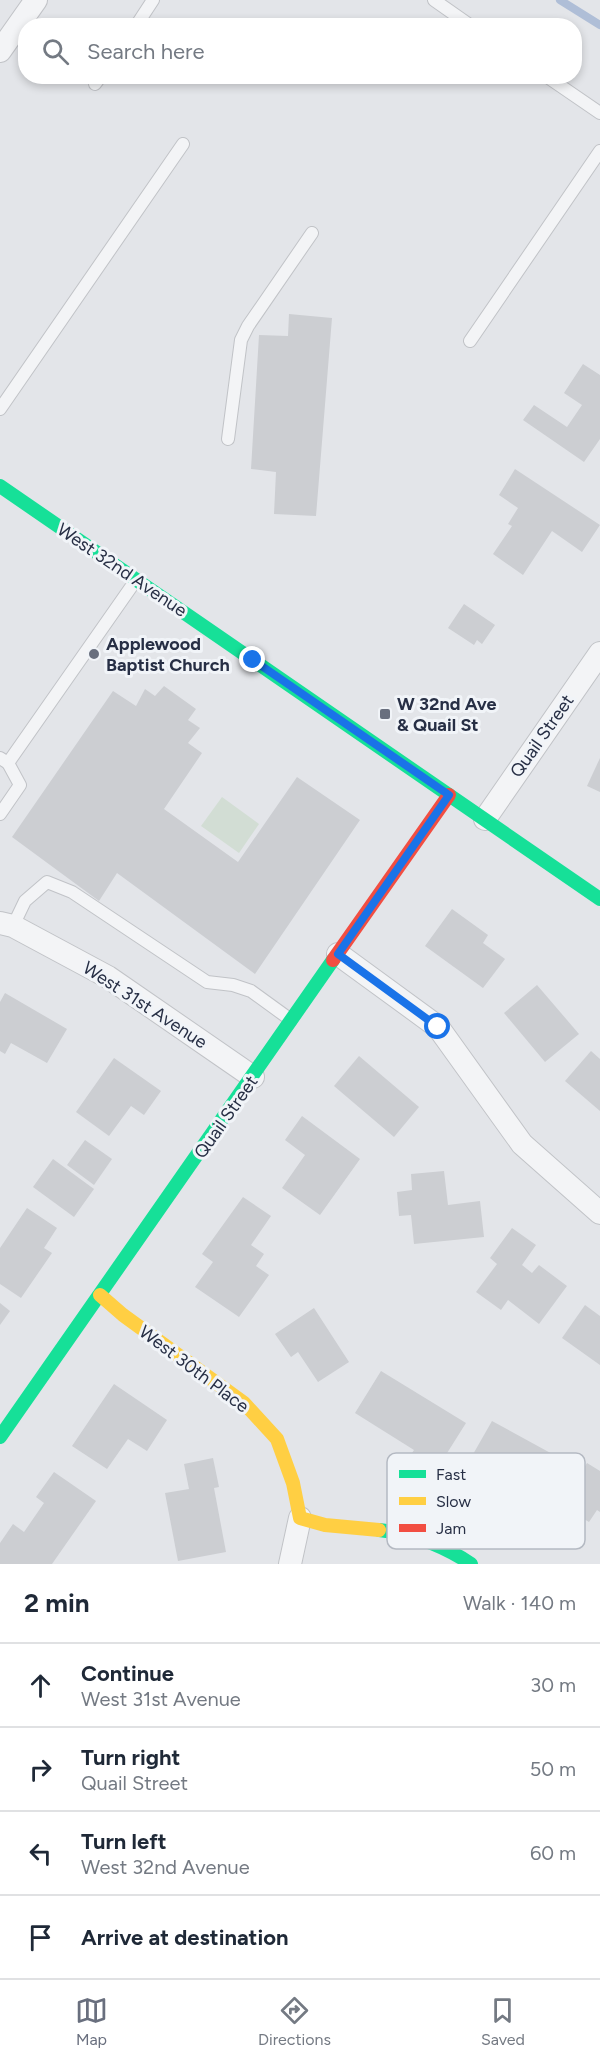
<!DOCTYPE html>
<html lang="en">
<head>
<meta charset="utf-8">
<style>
  :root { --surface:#fff; --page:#f6f6f7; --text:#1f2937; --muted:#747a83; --line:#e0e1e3; --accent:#696f7e }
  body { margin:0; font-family:Figtree,sans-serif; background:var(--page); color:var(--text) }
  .stop { position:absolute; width:18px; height:18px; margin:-14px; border:4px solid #1a73e8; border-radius:50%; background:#fff }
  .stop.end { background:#1a73e8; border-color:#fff; box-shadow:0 2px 6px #0008 }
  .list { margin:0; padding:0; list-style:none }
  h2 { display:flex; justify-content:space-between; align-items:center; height:78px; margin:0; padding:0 24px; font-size:26px }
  h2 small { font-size:20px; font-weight:400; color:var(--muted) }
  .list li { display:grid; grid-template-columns:39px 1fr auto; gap:18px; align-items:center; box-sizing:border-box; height:84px; padding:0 24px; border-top:2px solid var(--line) }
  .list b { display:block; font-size:22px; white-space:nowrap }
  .list p { margin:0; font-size:20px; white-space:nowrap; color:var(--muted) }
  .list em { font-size:20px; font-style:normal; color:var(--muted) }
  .icon { flex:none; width:33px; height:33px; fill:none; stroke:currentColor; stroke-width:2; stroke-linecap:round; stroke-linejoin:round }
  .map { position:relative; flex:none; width:600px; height:1564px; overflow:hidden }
  .search { position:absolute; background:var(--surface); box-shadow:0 3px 9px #0003; left:18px; right:18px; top:18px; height:66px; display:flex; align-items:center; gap:15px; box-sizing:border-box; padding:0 21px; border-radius:24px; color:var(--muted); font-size:22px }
  .sheet { height:414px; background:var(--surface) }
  nav { display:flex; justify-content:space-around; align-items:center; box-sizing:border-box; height:84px; border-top:2px solid var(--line); background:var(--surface); font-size:16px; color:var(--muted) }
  nav a { display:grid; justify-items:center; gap:3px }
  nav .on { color:var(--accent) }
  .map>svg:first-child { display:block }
  .green { fill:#d2ddd4 }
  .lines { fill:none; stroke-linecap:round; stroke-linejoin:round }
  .stream { stroke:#afbed7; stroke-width:8 }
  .building { fill:#ccced2 }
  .lane-casing { stroke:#c1c3c7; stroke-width:14 }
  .street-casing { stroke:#c1c3c7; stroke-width:24 }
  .lane { stroke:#f3f4f6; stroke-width:12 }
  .street { stroke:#f3f4f6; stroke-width:22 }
  .fast { stroke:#16e098; stroke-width:14 }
  .slow { stroke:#ffcf43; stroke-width:14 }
  .jam { stroke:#f24e42; stroke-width:14 }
  .route { stroke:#1a73e8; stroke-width:8 }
  .poi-dot { fill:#696f7e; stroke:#f1f4f8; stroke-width:2 }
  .labels { text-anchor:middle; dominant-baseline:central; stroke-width:6; stroke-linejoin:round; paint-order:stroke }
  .street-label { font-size:18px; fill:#272f45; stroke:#f1f4f8 }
  .poi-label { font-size:18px; font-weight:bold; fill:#272f45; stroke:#f1f4f8; text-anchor:start }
  .key { fill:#f1f4f8; stroke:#b4b9c2; stroke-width:1.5 }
  .key-label { font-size:16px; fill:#272f45 }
</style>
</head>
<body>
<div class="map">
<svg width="600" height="1564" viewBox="0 0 600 1564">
  <rect width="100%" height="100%" fill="#e3e5e9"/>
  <polygon class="green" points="222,797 259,824 239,853 201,826"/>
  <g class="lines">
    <polyline class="stream" points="560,0 600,25"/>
  </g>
  <g class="building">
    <polygon points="289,314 332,318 316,516 274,514 276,472 251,469 259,335 288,336"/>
    <polygon points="583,364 600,375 600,439 584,462 523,420 534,405 567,427 582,405 564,393"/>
    <polygon points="515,469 600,525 582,552 552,531 523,575 493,554 512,526 508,524 518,508 499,495"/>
    <polygon points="464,604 495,625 482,644 477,640 474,645 448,628"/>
    <polygon points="164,686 196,709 188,720 200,728 188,743 202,753 164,809 238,862 297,777 360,820 255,974 117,873 99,901 12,837 113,691 136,706 145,689 155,696"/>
    <polygon points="600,758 600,792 587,786"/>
    <polygon points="452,909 488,935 483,943 505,959 483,988 425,946"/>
    <polygon points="537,985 579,1034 545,1062 504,1013"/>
    <polygon points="5,993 67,1029 47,1063 11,1043 5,1054 0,1051 0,1002"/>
    <polygon points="591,1051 600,1059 600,1111 565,1081"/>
    <polygon points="359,1056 419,1107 394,1137 334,1086"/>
    <polygon points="114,1058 161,1091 144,1115 131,1106 109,1136 76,1112"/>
    <polygon points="302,1116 360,1159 320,1215 282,1188 305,1155 285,1140"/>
    <polygon points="85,1140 112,1159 94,1185 67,1165"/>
    <polygon points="53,1159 94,1189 74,1217 33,1187"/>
    <polygon points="444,1171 448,1205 480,1201 484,1237 414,1244 411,1215 399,1216 397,1192 412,1190 411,1174"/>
    <polygon points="243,1197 271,1216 251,1245 264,1254 256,1266 269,1275 239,1317 195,1287 213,1262 202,1254"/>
    <polygon points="27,1208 57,1228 44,1248 52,1253 21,1298 0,1284 0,1248"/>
    <polygon points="512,1228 536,1245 522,1265 532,1273 539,1265 567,1286 539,1324 508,1300 501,1310 476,1292 497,1264 490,1258"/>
    <polygon points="0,1303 10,1311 0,1325"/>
    <polygon points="585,1305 600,1316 600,1365 562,1338"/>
    <polygon points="314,1308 349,1362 318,1382 298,1352 291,1357 275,1334"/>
    <polygon points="381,1371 466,1423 437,1469 412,1453 414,1450 355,1413"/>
    <polygon points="114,1384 167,1420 147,1451 128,1439 107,1469 72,1446"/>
    <polygon points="492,1421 556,1456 521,1520 496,1507 508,1485 468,1463"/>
    <polygon points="213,1458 219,1487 214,1488 226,1552 178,1561 165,1493 189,1489 184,1464"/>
    <polygon points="587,1463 600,1471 600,1512 597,1510 589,1522 561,1505"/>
    <polygon points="54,1472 96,1501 52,1564 0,1564 0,1543 13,1524 24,1532 44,1503 36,1497"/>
  </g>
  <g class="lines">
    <defs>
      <g id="lane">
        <polyline points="434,0 471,26"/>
        <polyline points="136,26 153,0"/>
        <polyline points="546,76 600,113"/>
        <polyline points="95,84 101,76"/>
        <polyline points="470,341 600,151"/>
        <polyline points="0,409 183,144"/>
        <polyline points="228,439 241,340 248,326 312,233"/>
        <polyline points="0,758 8,763 136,580"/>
        <polyline points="0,814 20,785 8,763"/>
        <polyline points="13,926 25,901 47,882 72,892 207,982 233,985 251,991 291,1020"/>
      </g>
      <g id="street">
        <polyline points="0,51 36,0"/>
        <polyline points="485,819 600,653"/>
        <polyline points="0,923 13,926 108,977 253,1077"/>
        <polyline points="338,954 438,1027 522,1144 600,1213"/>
        <polyline points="290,1564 300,1518"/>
      </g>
    </defs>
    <use href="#lane" class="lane-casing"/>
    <use href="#street" class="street-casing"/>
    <use href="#lane" class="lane"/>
    <use href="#street" class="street"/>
    <g class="fast">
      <polyline points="0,486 600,899"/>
      <polyline points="0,1437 333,960"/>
      <path d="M 379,1530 C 413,1534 443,1545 471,1564"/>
    </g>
    <polyline class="slow" points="100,1295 123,1315 244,1403 277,1439 293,1483 300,1518 325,1525 379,1530"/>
    <polyline class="jam" points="333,960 449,795"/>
  </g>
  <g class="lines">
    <polyline class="route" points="253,660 449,795 338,954 438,1027"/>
  </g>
  <g class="poi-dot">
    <circle cx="94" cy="654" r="6"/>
    <rect x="379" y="708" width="12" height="12" rx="3"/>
  </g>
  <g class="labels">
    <g class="street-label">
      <text transform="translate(122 570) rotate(34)">West 32nd Avenue</text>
      <text transform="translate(542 736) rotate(-55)">Quail Street</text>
      <text transform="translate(145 1005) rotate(33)">West 31st Avenue</text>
      <text transform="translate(226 1117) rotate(-55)">Quail Street</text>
      <text transform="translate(194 1369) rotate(37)">West 30th Place</text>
    </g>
    <g class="poi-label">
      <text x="106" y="644">Applewood<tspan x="106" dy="21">Baptist Church</tspan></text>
      <text x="397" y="704">W 32nd Ave<tspan x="397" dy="21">&amp; Quail St</tspan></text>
    </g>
  </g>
  <rect x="387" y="1453" width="198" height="96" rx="9" class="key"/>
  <rect x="399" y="1470" width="27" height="8" fill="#16e098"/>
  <rect x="399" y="1497" width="27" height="8" fill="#ffcf43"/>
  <rect x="399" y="1524" width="27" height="8" fill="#f24e42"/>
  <g class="key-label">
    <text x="436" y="1480">Fast</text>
    <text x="436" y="1507">Slow</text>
    <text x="436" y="1534">Jam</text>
  </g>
</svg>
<div class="stop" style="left:438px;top:1027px"></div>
<div class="stop end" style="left:253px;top:660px"></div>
<div class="search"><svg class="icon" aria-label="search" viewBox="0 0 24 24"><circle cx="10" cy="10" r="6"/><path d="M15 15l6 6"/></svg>Search here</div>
</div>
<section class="sheet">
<h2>2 min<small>Walk · 140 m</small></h2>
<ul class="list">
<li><svg class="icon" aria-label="ahead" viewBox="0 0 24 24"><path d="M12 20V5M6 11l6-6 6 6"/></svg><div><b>Continue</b><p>West 31st Avenue</p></div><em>30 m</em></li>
<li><svg class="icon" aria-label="right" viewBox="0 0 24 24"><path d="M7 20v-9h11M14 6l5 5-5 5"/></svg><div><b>Turn right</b><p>Quail Street</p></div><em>50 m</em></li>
<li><svg class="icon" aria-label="left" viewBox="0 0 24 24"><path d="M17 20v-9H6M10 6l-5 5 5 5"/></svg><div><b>Turn left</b><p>West 32nd Avenue</p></div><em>60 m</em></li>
<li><svg class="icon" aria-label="arrive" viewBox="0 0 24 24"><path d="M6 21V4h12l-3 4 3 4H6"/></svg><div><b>Arrive at destination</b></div></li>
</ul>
</section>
<nav>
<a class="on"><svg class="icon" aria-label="map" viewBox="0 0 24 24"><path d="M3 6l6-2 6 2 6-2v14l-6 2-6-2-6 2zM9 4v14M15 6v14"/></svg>Map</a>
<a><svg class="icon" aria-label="directions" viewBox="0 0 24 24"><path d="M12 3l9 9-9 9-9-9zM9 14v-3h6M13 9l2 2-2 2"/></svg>Directions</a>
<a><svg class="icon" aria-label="saved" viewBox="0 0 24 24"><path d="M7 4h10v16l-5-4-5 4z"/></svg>Saved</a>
</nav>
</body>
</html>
